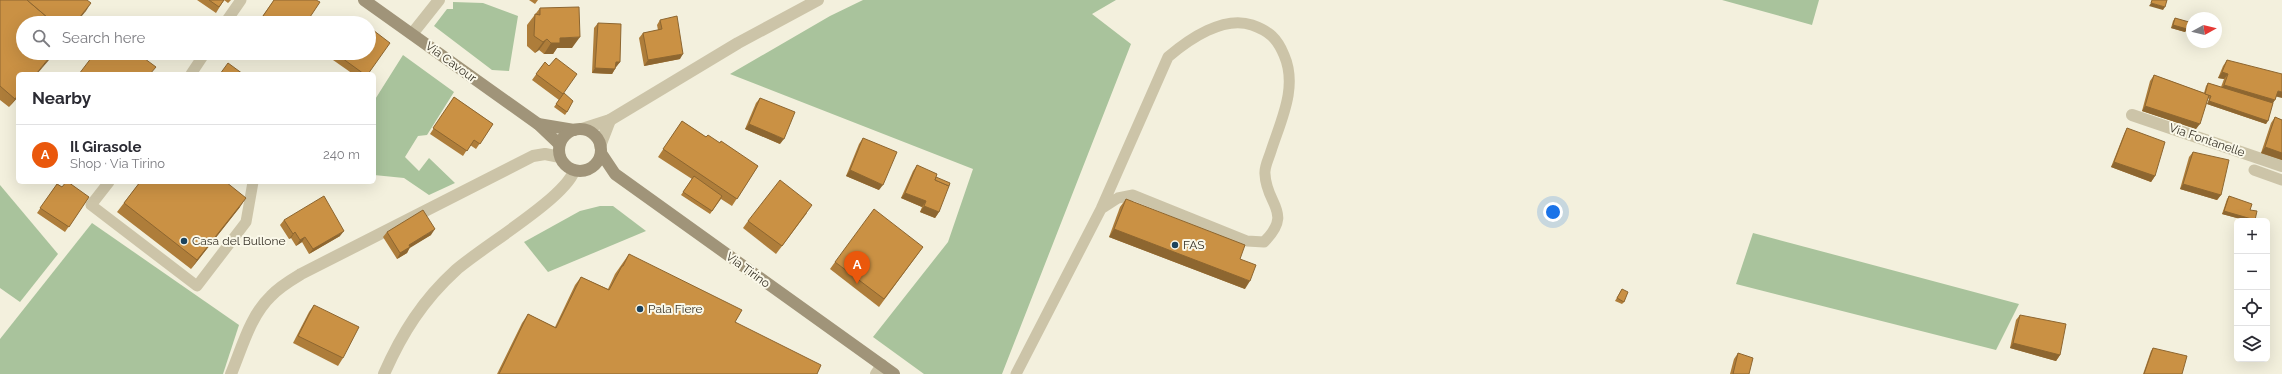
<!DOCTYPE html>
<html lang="en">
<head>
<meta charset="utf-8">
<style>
  :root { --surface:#fff; --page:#f2f2f3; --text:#2b2b33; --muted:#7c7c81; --line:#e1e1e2; --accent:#ea580c }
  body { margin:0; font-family:Raleway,sans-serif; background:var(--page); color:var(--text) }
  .controls { position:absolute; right:12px; bottom:12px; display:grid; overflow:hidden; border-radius:6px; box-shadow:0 4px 16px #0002 }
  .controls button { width:36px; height:36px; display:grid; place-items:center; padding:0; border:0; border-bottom:1px solid var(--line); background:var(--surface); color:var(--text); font:20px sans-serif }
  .compass { position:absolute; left:2186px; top:12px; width:36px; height:36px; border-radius:50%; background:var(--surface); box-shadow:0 4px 16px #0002; rotate:82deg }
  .you { position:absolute; left:1553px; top:212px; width:14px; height:14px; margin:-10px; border:3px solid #fff; border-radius:50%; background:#1a73e8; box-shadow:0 0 0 6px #1a73e833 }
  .badge { display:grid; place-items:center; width:26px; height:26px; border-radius:50%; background:var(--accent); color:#fff; font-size:13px; font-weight:700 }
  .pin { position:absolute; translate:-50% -33px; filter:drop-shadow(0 1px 2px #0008) }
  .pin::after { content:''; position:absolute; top:21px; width:14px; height:12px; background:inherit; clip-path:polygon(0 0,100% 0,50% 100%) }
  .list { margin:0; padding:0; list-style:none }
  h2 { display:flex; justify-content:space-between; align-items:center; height:52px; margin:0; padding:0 16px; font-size:17px }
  h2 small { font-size:13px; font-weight:400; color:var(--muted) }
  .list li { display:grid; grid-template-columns:26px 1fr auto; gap:12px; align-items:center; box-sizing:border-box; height:60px; padding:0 16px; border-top:1px solid var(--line) }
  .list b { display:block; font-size:15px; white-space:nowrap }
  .list p { margin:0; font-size:13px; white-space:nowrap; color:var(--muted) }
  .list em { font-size:13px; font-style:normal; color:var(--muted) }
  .icon { flex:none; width:22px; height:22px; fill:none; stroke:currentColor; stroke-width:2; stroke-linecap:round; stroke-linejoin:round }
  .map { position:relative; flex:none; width:2282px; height:374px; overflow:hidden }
  .search { position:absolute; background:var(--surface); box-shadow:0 4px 16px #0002; left:16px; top:16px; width:360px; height:44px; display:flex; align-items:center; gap:10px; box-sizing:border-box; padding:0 14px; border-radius:22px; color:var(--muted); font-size:15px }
  .panel { position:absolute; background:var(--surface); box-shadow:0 4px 16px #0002; left:16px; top:72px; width:360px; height:112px; border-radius:6px }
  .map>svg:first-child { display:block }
  .green { fill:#a9c39c }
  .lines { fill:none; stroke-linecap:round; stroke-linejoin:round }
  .lane { stroke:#ccc4a8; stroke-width:11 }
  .street { stroke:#ccc4a8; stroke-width:12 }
  .secondary { stroke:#a09479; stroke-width:12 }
  .wall { fill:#ae7d3a }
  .shaded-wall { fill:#8d6630 }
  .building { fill:#ca9144; stroke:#8d6630 }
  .poi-dot { fill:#1c425c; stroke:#faf8e9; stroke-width:1.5 }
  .labels { text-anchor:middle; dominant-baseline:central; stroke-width:4; stroke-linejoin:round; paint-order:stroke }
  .street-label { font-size:12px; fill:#383328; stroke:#faf8e9 }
  .poi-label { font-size:12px; fill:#383328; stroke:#faf8e9; text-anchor:start }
</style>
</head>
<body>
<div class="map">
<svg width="2282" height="374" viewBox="0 0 2282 374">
  <rect width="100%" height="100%" fill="#f3f0dd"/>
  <g class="green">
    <polygon points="863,0 1116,0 1092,14 1131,44 1002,374 924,374 873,337 948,242 973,169 730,74 830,16"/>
    <polygon points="1722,0 1819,0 1812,25"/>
    <polygon points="453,2 483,3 518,16 509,71 492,70 434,26 447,9 453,9"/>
    <polygon points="403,55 454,92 427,135 418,136 405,157 419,171 429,158 455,183 429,195 404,178 374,175 374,101"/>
    <polygon points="0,185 58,254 20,302 0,288"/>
    <polygon points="600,206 613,206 646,231 548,272 524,242 580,211"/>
    <polygon points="92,223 239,325 223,374 0,374 0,339"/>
    <polygon points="1753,233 2019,304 1996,350 1736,284"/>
  </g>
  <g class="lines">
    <g class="lane">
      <polyline points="225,23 241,0"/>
      <polyline points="191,74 205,53"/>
      <polyline points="2254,170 2282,180"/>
      <polyline points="109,182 91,205 197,286 246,222 253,182"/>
      <path d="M 1016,374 L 1101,209 L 1168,57 C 1189,39 1224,15 1252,25 C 1269,31 1277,38 1284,55 C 1298,87 1281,120 1271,151 C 1269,158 1264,167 1265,174 C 1266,205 1294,212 1264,242 L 1247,241 L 1133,195 L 1118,198 L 1101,209"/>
    </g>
    <g class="street">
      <polyline points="412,34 439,0"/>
      <polyline points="2132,115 2282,166"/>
      <polyline points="582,129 610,120 738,43 818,0"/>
      <polyline points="600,146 610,120"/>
      <path d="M 231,374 C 242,348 250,316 271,296 C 279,287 291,280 301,274 L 533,156 L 545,154 L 560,157"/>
      <path d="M 384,374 C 402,333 423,300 456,270 C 482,247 564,199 574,171"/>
      <polyline points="876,374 882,365"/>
    </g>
    <g class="secondary">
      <polyline points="364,0 538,124 559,144"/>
      <polyline points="538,124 574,130"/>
      <circle cx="580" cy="150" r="21"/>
      <polyline points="601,153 615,174 894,374"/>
    </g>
  </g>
  <g class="wall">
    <polygon points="0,0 86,11 23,23 18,97 9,107 0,100"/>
    <polygon points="197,0 231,0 228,3 224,0 216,13"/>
    <polygon points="274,0 306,23 262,23 259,21"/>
    <polygon points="529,0 538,0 535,4"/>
    <polygon points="540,8 572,48 557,48 553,54 544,54 539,50 535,53 527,46 527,25"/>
    <polygon points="2175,18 2187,29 2185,32 2171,28 2173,21"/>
    <polygon points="660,20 680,59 644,66 639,38 643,33 658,30 657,25"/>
    <polygon points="598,23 620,62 616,67 612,74 592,73 594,28"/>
    <polygon points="323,53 369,53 368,74 353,74"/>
    <polygon points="2227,60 2276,97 2273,103 2266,124 2207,104 2209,99 2208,98 2196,129 2142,111 2150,81 2154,75 2204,93 2206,86 2208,83 2221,87 2224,79 2218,78 2223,66"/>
    <polygon points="545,62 564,93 567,112 565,115 554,107 559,100 532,80"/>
    <polygon points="454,97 493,124 476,149 470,145 463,156 430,134"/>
    <polygon points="760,98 780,144 745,129 756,103"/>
    <polygon points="2275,117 2282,120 2282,160 2261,153 2271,123"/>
    <polygon points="682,121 706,137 720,143 758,166 732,206 721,199 710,214 681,195 692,179 658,157"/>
    <polygon points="2127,128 2155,176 2151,182 2111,167 2124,134"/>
    <polygon points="863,138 879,190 846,176 859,144"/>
    <polygon points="2193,152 2221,195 2217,200 2180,189 2189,157"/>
    <polygon points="917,165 939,212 935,218 920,212 922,207 901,198 913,171"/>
    <polygon points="140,182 227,182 226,183 240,207 191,269 117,212"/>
    <polygon points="57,184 62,187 89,197 65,232 37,213"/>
    <polygon points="2229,196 2250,210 2254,221 2248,221 2222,214 2227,199"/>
    <polygon points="1126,199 1240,259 1245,289 1109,237 1120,207"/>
    <polygon points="807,213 776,254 743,228 748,221"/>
    <polygon points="284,220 340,236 309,254 302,242 296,246 291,238 289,239 280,225"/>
    <polygon points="387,232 431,235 410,247 407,253 397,259 383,237"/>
    <polygon points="923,247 879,307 830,269 835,262"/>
    <polygon points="629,254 735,322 817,374 497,374 522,323 528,314 555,327 575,285 581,277 608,289 615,274"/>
    <polygon points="1622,289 1624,302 1622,304 1615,301"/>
    <polygon points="314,305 343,358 338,366 293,343 309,312"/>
    <polygon points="2020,315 2060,355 2056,361 2010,348 2016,320"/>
    <polygon points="2153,348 2182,374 2143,374 2151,351"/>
    <polygon points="1738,353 1749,374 1730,374 1734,359"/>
  </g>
  <g class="shaded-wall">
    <polygon points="91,3 86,11 76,23 75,23"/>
    <polygon points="2151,3 2165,7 2163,10 2149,6"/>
    <polygon points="2173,25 2187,29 2185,32 2171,28"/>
    <polygon points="580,37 572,48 557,48 553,54 544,54 551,43 560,38"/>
    <polygon points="547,39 539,50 535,53 543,42"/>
    <polygon points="53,53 55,53 37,74 36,74"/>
    <polygon points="683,54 680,59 644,66 648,60"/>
    <polygon points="616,62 620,62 616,67 612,67"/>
    <polygon points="595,68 615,69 612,74 592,73"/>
    <polygon points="2222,72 2228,74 2224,79 2218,78"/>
    <polygon points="2224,85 2275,100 2271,106 2220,90"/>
    <polygon points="2278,91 2282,92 2282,98 2274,96"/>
    <polygon points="18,95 18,97 9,107"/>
    <polygon points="2209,101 2268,121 2266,124 2207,104"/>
    <polygon points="2145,106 2200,124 2196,129 2142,111"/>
    <polygon points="749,124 784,139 780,144 745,129"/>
    <polygon points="2265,147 2282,153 2282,160 2261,153"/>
    <polygon points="2114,162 2155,176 2151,182 2111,167"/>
    <polygon points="850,170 883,185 879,190 846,176"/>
    <polygon points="2183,184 2221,195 2217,200 2180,189"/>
    <polygon points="905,193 926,201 922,207 901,198"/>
    <polygon points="246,198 240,207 191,269 197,260"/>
    <polygon points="924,206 939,212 935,218 920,212"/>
    <polygon points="2224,211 2255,220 2254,221 2248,221 2222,214"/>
    <polygon points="435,229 431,235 405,251 409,245"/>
    <polygon points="1114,229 1250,281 1245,289 1109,237"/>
    <polygon points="344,231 340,236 309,254 313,249"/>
    <polygon points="295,232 291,238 289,239 293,234"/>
    <polygon points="305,237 302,242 296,246 300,240"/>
    <polygon points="410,247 407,253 397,259 400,253"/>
    <polygon points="2013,343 2060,355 2056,361 2010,348"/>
  </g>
  <g class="building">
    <polygon points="0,0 27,0 54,23 23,23 23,53 53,53 36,74 18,74 18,95 15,99 0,86"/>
    <polygon points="27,0 87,0 91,3 75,23 54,23"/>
    <polygon points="209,0 224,0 219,7"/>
    <polygon points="274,0 316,0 320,2 306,23 273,23 263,16"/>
    <polygon points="2152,0 2167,0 2165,7 2151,3"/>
    <polygon points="579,7 580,37 560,38 560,43 551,43 547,39 543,42 534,36 535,14 540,15 540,8"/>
    <polygon points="677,16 683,54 648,60 643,33 662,29 660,20"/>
    <polygon points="351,18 358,23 347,23"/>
    <polygon points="2175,18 2189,22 2187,29 2173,25"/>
    <polygon points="598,23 621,24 620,62 616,62 615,69 595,68"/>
    <polygon points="369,27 390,43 368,74 364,74 335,53 369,53"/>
    <polygon points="95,53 137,53 156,67 150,74 79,74"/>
    <polygon points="556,58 577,74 563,94 536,74 545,62 549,66"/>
    <polygon points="2227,60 2282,74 2282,92 2278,91 2275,100 2224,85 2228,74 2222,72"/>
    <polygon points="228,63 243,74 220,74"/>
    <polygon points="2154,75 2209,95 2200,124 2145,106"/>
    <polygon points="2208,83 2273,103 2268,121 2209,101 2211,96 2205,94"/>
    <polygon points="564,93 573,101 567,112 556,104"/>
    <polygon points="454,97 493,124 480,144 474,140 467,151 433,128"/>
    <polygon points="760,98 795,112 784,139 749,124"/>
    <polygon points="2275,117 2282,120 2282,153 2265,147"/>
    <polygon points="682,121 706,137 708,135 720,143 721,141 758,166 737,199 663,149"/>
    <polygon points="2127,128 2165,142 2155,176 2114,162"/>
    <polygon points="863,138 897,152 883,185 850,170"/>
    <polygon points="2193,152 2229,160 2221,195 2183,184"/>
    <polygon points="917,165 937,174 935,180 949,186 939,212 924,206 926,201 905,193"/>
    <polygon points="694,176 722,196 712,211 683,192"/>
    <polygon points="936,177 950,183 949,186 935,180"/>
    <polygon points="780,180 812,205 782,246 748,221"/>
    <polygon points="66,182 68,182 89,197 69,227 40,208 57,184 62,187"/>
    <polygon points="140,182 226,182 246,198 197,260 124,203"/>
    <polygon points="324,196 344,231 313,249 305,237 300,240 295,232 293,234 284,220"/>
    <polygon points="2229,196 2252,204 2250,210 2257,211 2255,220 2224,211"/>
    <polygon points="1126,199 1245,245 1240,259 1256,265 1250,281 1114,229"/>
    <polygon points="874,209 923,247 884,299 835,262"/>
    <polygon points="423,210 435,229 409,245 410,247 400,253 387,232"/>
    <polygon points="629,254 742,310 735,322 821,365 817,374 499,374 528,314 556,328 581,277 609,290 622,266 623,266"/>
    <polygon points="1622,289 1628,292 1624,302 1617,298"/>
    <polygon points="314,305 359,327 343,358 298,336"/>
    <polygon points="2020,315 2066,324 2060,355 2013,343"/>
    <polygon points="2153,348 2187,356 2182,374 2144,374"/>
    <polygon points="1738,353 1753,358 1749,374 1733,374"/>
  </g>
  <g class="poi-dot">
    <circle cx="184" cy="241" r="4"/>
    <circle cx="1175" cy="245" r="4"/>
    <circle cx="640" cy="309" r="4"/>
  </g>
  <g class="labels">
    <g class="street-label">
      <text transform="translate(451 62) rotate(36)">Via Cavour</text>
      <text transform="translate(2207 140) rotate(19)">Via Fontanelle</text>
      <text transform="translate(748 270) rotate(36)">Via Tirino</text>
    </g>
    <g class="poi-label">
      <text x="192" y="241">Casa del Bullone</text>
      <text x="1183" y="245">FAS</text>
      <text x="648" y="309">Pala Fiere</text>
    </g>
  </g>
</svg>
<div class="controls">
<button>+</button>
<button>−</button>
<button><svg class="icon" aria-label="locate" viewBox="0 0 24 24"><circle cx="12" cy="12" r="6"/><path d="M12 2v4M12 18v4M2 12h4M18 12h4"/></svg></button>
<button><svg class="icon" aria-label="layers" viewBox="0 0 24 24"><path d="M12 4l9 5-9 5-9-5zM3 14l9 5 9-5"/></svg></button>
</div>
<svg class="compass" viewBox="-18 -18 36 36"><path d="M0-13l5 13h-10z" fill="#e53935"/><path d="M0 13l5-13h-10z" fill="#7c7c81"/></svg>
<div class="you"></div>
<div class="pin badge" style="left:857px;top:284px">A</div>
<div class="search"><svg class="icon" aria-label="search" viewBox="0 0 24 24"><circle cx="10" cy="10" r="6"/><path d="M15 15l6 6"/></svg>Search here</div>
<section class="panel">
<h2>Nearby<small></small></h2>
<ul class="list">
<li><span class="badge">A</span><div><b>Il Girasole</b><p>Shop · Via Tirino</p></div><em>240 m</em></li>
</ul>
</section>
</div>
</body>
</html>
